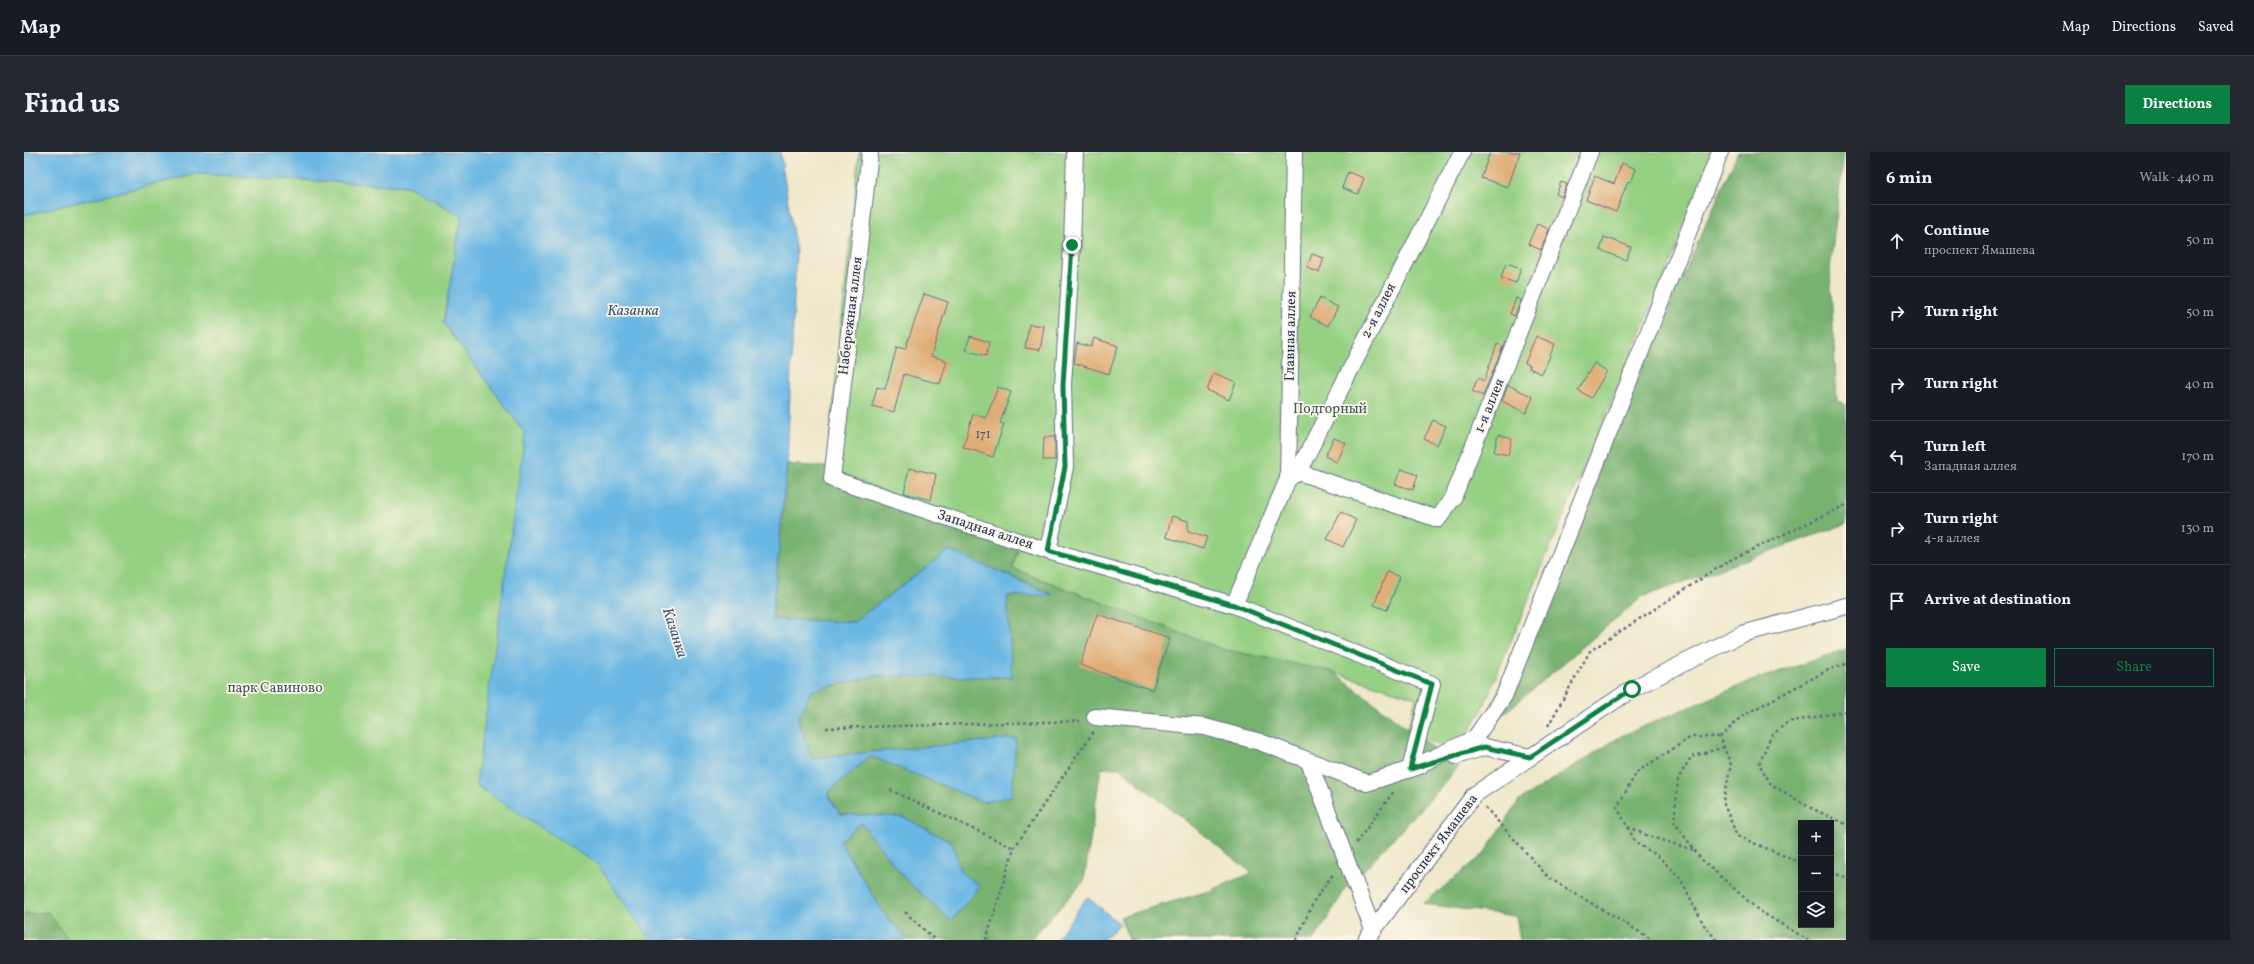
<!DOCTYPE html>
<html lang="en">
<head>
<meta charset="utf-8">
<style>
  :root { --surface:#171b24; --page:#242831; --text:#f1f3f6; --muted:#9ea1a6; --line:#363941; --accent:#0b8043 }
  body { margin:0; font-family:Vollkorn,serif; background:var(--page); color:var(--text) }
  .controls { position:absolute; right:12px; bottom:12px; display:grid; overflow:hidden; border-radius:0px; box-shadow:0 2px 10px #0003 }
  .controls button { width:36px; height:36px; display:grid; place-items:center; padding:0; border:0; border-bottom:1px solid var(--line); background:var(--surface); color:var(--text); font:20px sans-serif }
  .stop { position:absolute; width:12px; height:12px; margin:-9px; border:3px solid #0b8043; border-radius:50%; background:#fff }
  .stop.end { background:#0b8043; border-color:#fff; box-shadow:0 1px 4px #0008 }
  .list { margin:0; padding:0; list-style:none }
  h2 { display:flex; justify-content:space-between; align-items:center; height:52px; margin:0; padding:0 16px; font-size:17px }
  h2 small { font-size:13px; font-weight:400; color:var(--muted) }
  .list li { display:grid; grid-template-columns:26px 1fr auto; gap:12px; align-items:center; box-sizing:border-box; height:72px; padding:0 16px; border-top:1px solid var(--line) }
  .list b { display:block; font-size:15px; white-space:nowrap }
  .list p { margin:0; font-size:13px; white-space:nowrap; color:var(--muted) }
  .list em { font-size:13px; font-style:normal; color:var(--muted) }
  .actions { display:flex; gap:8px; padding:12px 16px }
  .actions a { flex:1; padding:9px 0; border:1px solid var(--accent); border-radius:0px; text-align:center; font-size:14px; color:var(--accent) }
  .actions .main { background:var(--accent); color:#fff }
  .icon { flex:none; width:22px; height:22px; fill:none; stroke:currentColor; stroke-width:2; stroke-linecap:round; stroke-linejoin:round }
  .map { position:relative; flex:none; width:1822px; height:788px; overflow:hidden; border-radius:0px }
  header { display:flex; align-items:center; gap:24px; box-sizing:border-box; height:56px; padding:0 20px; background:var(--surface); border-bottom:1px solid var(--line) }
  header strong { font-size:19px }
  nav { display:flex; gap:22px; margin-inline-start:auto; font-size:14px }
  .intro { display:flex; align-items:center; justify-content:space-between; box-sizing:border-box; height:96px; padding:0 24px }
  h1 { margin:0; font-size:28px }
  .button { padding:10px 18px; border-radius:0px; background:var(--accent); color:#fff; font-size:14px; font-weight:700 }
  main { display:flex; gap:24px; padding:0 24px }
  aside { flex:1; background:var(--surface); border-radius:0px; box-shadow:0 2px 10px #0003 }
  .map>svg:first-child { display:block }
  .green { fill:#96d083; stroke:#588070 }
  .forest { fill:#78b271; stroke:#4a7068; fill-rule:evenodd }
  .water { fill:#6ab7e4; stroke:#4273a1 }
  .building { fill:#dfad77 }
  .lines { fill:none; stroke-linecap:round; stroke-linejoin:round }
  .minor-casing { stroke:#657084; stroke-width:18 }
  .path { stroke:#657084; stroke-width:2.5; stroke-dasharray:3 3; stroke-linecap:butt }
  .minor { stroke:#fff; stroke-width:16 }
  .route { stroke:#0b8043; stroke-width:5 }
  .labels { text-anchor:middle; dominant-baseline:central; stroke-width:3.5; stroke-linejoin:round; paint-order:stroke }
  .number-label { font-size:12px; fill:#4c4e64 }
  .street-label { font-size:14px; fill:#1b2f5e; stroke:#fcf5e5 }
  .park-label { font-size:14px; fill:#3a5767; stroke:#fcf5e5 }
  .water-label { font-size:15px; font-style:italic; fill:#335886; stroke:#fcf5e5 }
</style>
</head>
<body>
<header>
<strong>Map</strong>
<nav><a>Map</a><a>Directions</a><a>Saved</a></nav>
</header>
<div class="intro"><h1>Find us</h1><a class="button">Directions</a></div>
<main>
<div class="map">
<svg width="1822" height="788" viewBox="0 0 1822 788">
  <rect width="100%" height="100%" fill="#fcf5e5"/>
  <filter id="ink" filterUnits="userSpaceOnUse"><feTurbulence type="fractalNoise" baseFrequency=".025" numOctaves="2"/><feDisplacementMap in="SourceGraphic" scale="8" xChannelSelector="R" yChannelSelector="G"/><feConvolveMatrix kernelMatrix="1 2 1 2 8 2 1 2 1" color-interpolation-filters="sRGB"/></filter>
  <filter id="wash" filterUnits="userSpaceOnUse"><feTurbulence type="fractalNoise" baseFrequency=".012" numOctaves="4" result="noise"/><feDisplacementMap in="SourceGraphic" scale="16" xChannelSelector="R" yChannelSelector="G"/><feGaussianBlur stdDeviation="0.9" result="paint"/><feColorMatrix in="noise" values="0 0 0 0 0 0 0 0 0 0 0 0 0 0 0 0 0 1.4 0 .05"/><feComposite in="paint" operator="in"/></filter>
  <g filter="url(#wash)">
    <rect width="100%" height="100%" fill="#efe8cb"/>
    <g class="green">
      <polygon points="835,0 1693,0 1457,560 1432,600 1383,580 1392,546 1310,520 1198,497 988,416 994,397 803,315"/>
      <polygon points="173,22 384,34 438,64 419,171 501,281 634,788 0,788 0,63"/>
    </g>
    <g class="forest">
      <polygon points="1714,0 1820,0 1806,117 1813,249 1822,253 1822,372 1618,445 1479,562 1414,639 1321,738 1290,788 1105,788 1096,765 1185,739 1228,721 1095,616 1077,616 1060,729 1006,788 884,788 859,760 816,689 837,671 880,726 927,769 956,734 936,719 928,691 880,665 816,662 803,642 846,604 959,650 992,586 787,606 774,567 787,539 851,524 988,525 983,444 1028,442 925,398 830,470 748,467 763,312 803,315 994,397 988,416 1198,497 1310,520 1418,603 1434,606 1466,557"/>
      <path d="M 1822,497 L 1822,788 L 1496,788 L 1492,764 L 1399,752 L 1459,703 L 1495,649 L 1597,584 L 1722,531 ZM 1777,671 L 1807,671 L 1807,773 L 1777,773 Z"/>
      <polygon points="24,760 45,788 0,788 0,762"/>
    </g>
    <g class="water">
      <polygon points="0,0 756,0 772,100 763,312 748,467 830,470 925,398 1029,443 983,444 988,525 851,524 787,539 774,567 788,606 992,586 988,644 959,650 846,604 803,642 816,662 880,665 928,691 936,719 956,734 927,769 880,726 837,671 816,689 859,760 884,788 626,788 574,713 452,633 501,281 419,171 438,64 384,34 173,22 0,63"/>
      <polygon points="1063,745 1096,772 1079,788 1032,788"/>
    </g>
    <g id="blocks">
      <g class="building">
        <polygon points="1466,0 1496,0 1484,35 1457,26"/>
        <polygon points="1598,11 1612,17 1607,30 1604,29 1592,60 1562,48 1571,24 1590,32"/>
        <polygon points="1324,20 1340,26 1334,42 1318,36"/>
        <polygon points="1537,30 1543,32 1538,45 1532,42"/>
        <polygon points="1513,72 1525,77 1517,98 1504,92"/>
        <polygon points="1580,85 1607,95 1602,108 1576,98"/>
        <polygon points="1288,102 1300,106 1295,120 1283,116"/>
        <polygon points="1482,111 1497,116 1492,131 1477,126"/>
        <polygon points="900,142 924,150 907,204 923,209 916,232 880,222 870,260 848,254 853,235 861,237 873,195 881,197"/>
        <polygon points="1296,146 1314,155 1304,174 1286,165"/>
        <polygon points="1492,146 1497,148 1491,164 1486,162"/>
        <polygon points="1005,172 1020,174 1016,198 1001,196"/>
        <polygon points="946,184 965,190 962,204 942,198"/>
        <polygon points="1512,184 1531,192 1518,222 1505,216 1506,213 1501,211"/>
        <polygon points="1070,186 1094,194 1085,222 1050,211 1053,191 1067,195"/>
        <polygon points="1473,192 1479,194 1459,244 1448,239 1454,226 1460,229"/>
        <polygon points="1570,211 1583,219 1567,246 1554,238"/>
        <polygon points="1190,221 1212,230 1205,248 1183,238"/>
        <polygon points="1484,233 1509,245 1502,261 1478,249"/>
        <polygon points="974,235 987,240 976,271 980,272 969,305 939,295 949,262 962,266"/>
        <polygon points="1409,268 1422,274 1413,293 1400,287"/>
        <polygon points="1474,283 1488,287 1484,303 1470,300"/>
        <polygon points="1020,285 1031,285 1031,308 1019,308"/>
        <polygon points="1310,286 1322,291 1313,310 1301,304"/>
        <polygon points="885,316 912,322 907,348 880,341"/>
        <polygon points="1377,317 1394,323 1389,338 1371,332"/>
        <polygon points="1317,360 1332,368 1319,395 1303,387"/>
        <polygon points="1148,364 1164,369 1164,379 1183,385 1179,397 1142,385"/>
        <polygon points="1363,420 1376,425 1363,458 1350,453"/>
        <polygon points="1073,462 1146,486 1128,538 1056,513"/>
      </g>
    </g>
  </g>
  <g filter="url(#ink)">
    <use href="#blocks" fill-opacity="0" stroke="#657084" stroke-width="1"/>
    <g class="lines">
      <defs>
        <g id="minor">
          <polyline points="846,0 808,327 1024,399 1210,453 1408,532 1386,617"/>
          <polyline points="1274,320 1414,367 1429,346 1566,0"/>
          <polyline points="1265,326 1274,320 1438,0"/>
          <polyline points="1024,399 1041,315 1039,233 1048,93 1051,0"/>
          <polyline points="1210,453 1264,327 1270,0"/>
          <polyline points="1071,565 1181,575 1236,590 1343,631 1396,614"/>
          <polyline points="1432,604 1461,595 1506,605"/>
          <polyline points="1285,610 1349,778"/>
          <polyline points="1386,617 1451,586 1480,544 1696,0"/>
          <polyline points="1342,788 1450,643 1608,537 1718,482 1822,454"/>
        </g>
      </defs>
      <use href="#minor" class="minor-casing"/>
      <g class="path">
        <polyline points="1822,559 1764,570 1747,584 1735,612 1747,632 1785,655 1822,672"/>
        <polyline points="1524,574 1566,499 1706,408 1822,353"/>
        <polyline points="802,576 1056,569"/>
        <polyline points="1700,595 1667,605 1654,627 1650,670 1677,707 1734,758 1784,788"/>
        <polyline points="866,638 990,696"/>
        <polyline points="1461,655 1525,726 1629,788"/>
        <polyline points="1604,675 1624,684 1670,698"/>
        <polyline points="1332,691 1370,639"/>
        <polyline points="1777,711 1713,684 1699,650 1707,613 1696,585 1718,564 1804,518 1822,512"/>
        <polyline points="1807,721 1822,725"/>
        <polyline points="881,760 911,788"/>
        <polyline points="962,788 990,696 1070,579"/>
        <polyline points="1272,788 1290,749 1310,721"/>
        <polyline points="1693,788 1681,775 1656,726 1634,704 1612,691 1593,655 1613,620 1667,585 1696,585"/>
      </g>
      <use href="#minor" class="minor"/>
    </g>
  </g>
  <g class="lines" filter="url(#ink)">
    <polyline class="route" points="1048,93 1039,233 1041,315 1024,399 1210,453 1408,532 1386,617 1460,595 1506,605 1608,537"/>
  </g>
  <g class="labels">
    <g class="number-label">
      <text x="959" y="283">171</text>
    </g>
    <g class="street-label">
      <text transform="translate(1355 159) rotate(-63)">2-я аллея</text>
      <text transform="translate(827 164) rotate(-83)">Набережная аллея</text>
      <text transform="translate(1267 184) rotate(-89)">Главная аллея</text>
      <text transform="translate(1466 254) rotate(-68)">1-я аллея</text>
      <text transform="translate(961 378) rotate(18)">Западная аллея</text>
      <text transform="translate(1415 692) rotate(-53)">проспект Ямашева</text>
    </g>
    <g class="park-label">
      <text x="1306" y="257">Подгорный</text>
      <text x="251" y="536">парк Савиново</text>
    </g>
    <g class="water-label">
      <text x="609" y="159">Казанка</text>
      <text transform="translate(650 481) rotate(72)">Казанка</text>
    </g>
  </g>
</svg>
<div class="controls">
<button>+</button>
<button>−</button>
<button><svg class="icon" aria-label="layers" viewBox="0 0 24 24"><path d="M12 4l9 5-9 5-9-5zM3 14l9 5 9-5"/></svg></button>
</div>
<div class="stop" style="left:1608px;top:537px"></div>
<div class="stop end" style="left:1048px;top:93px"></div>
</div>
<aside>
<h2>6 min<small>Walk · 440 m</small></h2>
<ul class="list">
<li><svg class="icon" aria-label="ahead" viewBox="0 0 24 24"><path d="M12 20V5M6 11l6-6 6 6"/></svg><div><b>Continue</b><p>проспект Ямашева</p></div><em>50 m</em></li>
<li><svg class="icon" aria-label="right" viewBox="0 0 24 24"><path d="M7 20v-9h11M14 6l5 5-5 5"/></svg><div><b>Turn right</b></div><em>50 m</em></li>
<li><svg class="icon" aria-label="right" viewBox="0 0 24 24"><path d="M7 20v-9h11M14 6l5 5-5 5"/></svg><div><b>Turn right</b></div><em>40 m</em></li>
<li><svg class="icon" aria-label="left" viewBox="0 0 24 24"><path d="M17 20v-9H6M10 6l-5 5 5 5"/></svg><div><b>Turn left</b><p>Западная аллея</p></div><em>170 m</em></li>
<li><svg class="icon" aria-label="right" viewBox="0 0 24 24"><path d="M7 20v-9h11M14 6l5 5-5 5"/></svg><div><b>Turn right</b><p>4-я аллея</p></div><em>130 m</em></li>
<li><svg class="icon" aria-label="arrive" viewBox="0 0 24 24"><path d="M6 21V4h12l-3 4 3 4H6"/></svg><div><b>Arrive at destination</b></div></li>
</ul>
<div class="actions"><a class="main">Save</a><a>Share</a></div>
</aside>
</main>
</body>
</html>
